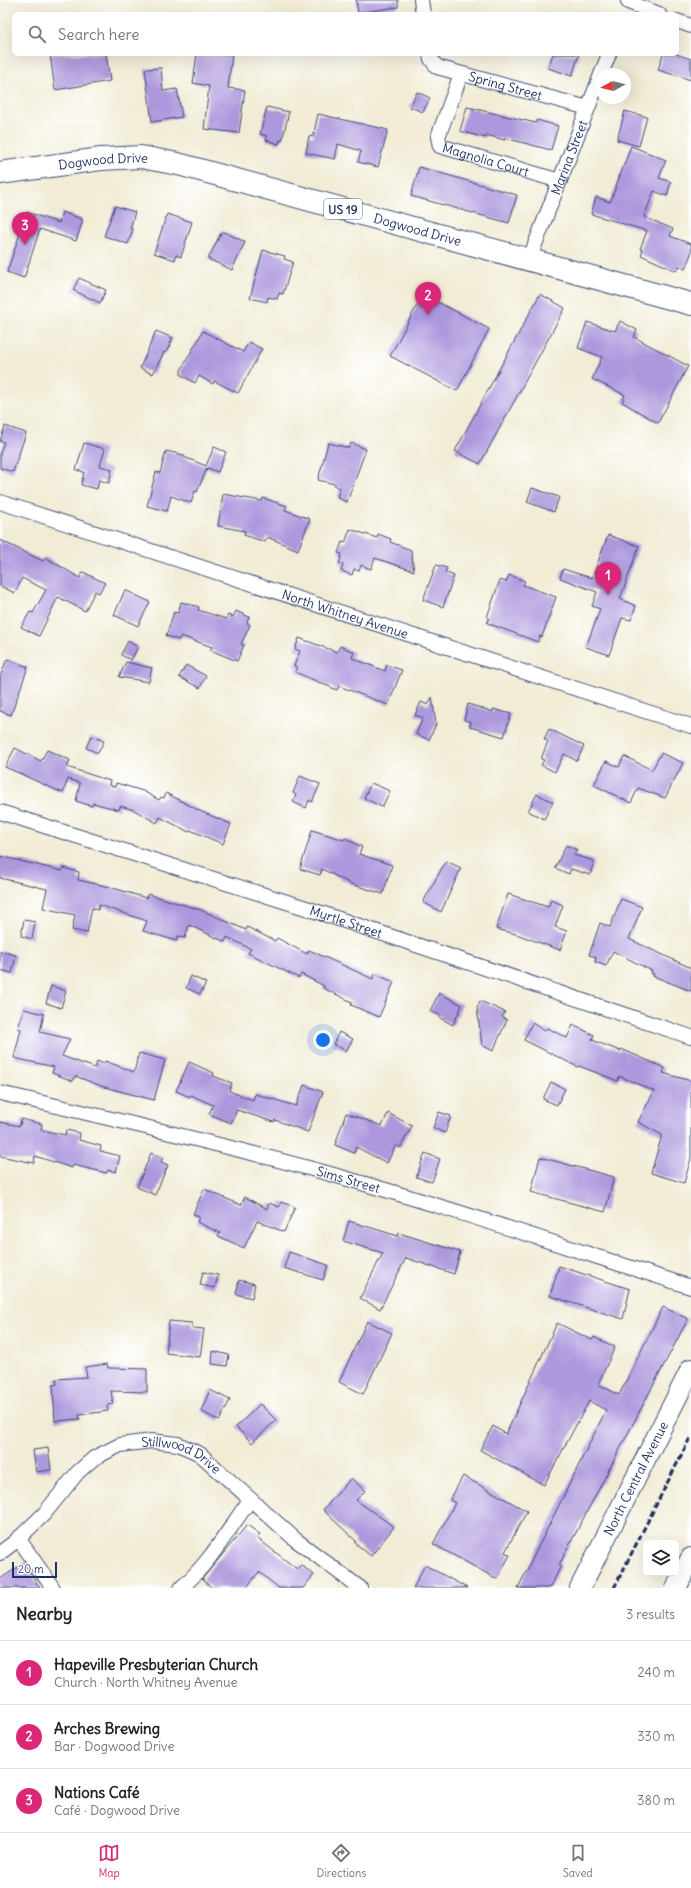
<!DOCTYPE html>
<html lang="en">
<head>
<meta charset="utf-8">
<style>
  :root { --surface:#fff; --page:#f6f6f6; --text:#222; --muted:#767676; --line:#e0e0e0; --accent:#db2777 }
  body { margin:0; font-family:Delius,sans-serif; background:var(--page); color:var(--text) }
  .controls { position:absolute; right:12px; bottom:12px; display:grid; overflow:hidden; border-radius:6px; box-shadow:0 4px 16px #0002 }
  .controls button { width:36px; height:36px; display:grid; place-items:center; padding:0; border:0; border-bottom:1px solid var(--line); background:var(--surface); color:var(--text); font:20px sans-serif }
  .compass { position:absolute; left:595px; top:68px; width:36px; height:36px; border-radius:50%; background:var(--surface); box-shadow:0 4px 16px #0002; rotate:262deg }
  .scale { position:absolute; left:12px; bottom:10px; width:45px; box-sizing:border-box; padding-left:4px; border:2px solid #1b2f5e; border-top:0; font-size:11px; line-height:14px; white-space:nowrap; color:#1b2f5e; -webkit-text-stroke:3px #fff; paint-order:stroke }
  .you { position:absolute; left:323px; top:1040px; width:14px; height:14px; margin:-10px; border:3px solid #fff; border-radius:50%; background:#1a73e8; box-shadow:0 0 0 6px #1a73e833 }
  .badge { display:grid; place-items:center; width:26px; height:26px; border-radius:50%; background:var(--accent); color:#fff; font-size:13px; font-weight:700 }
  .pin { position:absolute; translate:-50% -33px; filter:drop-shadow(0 1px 2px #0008) }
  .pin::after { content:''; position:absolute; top:21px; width:14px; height:12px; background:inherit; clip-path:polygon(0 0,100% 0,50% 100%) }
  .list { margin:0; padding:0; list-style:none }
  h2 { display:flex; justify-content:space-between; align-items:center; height:52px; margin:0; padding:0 16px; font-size:17px }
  h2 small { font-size:13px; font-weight:400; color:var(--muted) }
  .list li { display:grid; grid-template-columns:26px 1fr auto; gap:12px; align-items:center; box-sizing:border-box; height:64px; padding:0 16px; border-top:1px solid var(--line) }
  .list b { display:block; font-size:15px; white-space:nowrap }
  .list p { margin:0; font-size:13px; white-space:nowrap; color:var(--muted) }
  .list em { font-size:13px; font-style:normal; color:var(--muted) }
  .icon { flex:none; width:22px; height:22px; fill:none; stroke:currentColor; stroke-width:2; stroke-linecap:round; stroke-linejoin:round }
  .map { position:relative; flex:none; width:691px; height:1588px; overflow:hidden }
  .search { position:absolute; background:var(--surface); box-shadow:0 4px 16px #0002; left:12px; right:12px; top:12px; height:44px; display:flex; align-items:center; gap:10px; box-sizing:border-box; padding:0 14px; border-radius:6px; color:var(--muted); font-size:15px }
  .sheet { height:244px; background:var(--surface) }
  nav { display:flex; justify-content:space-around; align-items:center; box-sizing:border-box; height:56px; border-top:1px solid var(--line); background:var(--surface); font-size:11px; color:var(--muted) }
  nav a { display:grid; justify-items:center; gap:2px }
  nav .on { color:var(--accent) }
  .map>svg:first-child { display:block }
  .building { fill:#ad97dd }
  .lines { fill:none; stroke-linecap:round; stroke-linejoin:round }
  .street-casing { stroke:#3b4b70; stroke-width:16 }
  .secondary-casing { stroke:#3b4b70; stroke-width:22 }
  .primary-casing { stroke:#3b4b70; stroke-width:24 }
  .street { stroke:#fff; stroke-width:14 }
  .secondary { stroke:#fff; stroke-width:20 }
  .primary { stroke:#fff; stroke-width:22 }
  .rail { stroke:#1b2f5e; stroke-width:3; stroke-dasharray:6 3; stroke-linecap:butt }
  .labels { text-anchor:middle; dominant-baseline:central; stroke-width:3; stroke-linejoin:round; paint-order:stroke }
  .shield { fill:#fff; stroke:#5f6d8e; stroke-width:1 }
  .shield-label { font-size:12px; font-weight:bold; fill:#1b2f5e }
  .street-label { font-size:13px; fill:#1b2f5e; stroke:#fff }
</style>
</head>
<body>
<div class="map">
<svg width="691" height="1588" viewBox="0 0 691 1588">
  <rect width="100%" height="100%" fill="#fff"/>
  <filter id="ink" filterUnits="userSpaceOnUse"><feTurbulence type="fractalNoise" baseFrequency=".025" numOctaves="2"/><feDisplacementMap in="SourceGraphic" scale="8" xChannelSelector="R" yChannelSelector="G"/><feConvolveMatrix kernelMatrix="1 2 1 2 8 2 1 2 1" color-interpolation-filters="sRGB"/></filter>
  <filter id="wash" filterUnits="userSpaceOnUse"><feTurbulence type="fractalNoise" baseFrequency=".012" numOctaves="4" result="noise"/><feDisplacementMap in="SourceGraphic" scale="16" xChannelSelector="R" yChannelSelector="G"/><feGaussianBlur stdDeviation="0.9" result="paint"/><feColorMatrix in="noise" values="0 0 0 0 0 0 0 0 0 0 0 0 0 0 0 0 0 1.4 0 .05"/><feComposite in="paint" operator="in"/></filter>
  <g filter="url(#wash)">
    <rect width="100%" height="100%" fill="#f2ecd6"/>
    <g id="blocks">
      <g class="building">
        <polygon points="356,0 398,0 398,7 358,13"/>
        <polygon points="50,54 106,54 110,81 55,90"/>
        <polygon points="197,54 232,54 228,88 245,90 239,133 204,129 209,86 193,83"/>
        <polygon points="553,54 579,54 572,76 548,68"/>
        <polygon points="663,54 676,54 691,59 691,80 658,70"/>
        <polygon points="161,68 163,91 177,89 182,117 152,122 145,69"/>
        <polygon points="417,92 430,98 423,112 410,107"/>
        <polygon points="267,107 289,112 282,141 280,140 279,144 266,140 267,136 260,134"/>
        <polygon points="467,107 536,123 537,120 558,126 551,150 505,138 505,140 486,135 485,138 460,131"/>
        <polygon points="625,111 647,117 639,146 617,140"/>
        <polygon points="318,114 388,130 378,167 358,162 361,151 338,144 335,159 306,153 309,136 313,137"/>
        <polygon points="631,146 666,160 659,178 671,182 667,196 654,191 644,217 673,229 670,236 691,244 691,254 685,269 679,266 676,271 641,255 643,250 640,249 647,231 591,214 596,197 610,202"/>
        <polygon points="419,167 517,195 509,223 411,196"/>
        <polygon points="115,206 135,212 130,229 133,229 128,244 104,236"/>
        <polygon points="27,212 59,223 62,212 82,219 82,223 76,241 40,229 24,278 7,272"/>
        <polygon points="167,214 192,222 181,257 176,255 175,260 154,253"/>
        <polygon points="222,231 245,242 232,270 208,259"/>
        <polygon points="263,250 285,256 284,259 293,262 283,294 279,293 277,299 268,297 267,302 250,298"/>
        <polygon points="79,278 106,290 100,303 73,290"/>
        <polygon points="423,294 489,329 457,391 390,356"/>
        <polygon points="540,294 565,308 480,464 455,451"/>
        <polygon points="620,321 637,330 634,337 688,366 658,423 622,402 625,395 592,379 602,357 578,348 587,322 615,331"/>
        <polygon points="156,331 173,338 166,353 164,352 153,374 140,368"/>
        <polygon points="203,331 243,352 249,342 262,349 238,393 214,381 213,384 199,376 195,383 181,375 181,370"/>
        <polygon points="5,426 26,433 13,472 0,468 0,453 4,442 0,441"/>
        <polygon points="84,443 105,449 100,466 112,469 109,483 99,480 97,489 81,485 84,472 76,470"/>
        <polygon points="328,443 349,448 351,443 366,449 347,502 337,498 340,488 335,486 335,484 318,480"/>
        <polygon points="214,447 226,452 218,472 207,468 197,492 195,491 191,503 171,496 167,511 147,506 156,472 160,473 166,451 184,455 184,457 206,466"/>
        <polygon points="532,488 559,497 554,512 527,502"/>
        <polygon points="223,494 262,501 263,498 287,506 285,510 310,519 298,550 267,537 265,542 244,535 245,531 218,526"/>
        <polygon points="350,529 377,538 378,534 391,539 390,542 411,550 414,571 375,558 371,569 361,565 359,571 354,569 352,575 341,571 343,565 339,563 342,554 338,553 342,542 345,543"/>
        <polygon points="608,535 639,546 620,599 636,606 631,620 622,618 609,655 586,647 600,609 592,606 597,592 560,578 563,569 592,578"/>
        <polygon points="0,540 43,561 45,557 80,578 83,572 105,583 99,593 95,591 85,611 58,597 39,636 21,627 30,612 33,613 46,590 22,578 15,593 0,586"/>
        <polygon points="436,565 447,568 445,572 454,576 443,607 423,600"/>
        <polygon points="509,575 525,581 523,585 556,597 542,637 540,636 538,642 487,623 489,618 487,617 500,580 506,582"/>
        <polygon points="125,590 150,602 138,626 114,615"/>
        <polygon points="181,602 199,607 198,610 226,619 228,615 233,617 236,611 249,617 247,623 250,625 241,644 244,645 237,661 210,650 212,647 181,636 179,640 166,636 174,612 178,613"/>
        <polygon points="299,638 337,652 340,646 354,652 352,658 385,671 387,665 402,670 388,705 339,686 337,690 295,672 297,667 294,666 300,651 295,649"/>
        <polygon points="128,641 138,647 131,660 121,655"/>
        <polygon points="7,659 28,667 11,715 0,711 0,677"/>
        <polygon points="126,662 152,668 149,682 119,677"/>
        <polygon points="186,665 206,676 200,688 179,677"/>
        <polygon points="432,697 436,724 429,740 416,734 423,718 415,715 421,702 428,705"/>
        <polygon points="468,704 493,712 493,709 511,714 504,737 470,727 471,722 464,720"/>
        <polygon points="549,729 584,746 577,761 564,754 555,772 541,765 544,760 541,759 548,741 544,739"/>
        <polygon points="91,736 104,741 98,753 86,748"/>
        <polygon points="15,748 41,761 47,750 70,760 67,767 110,781 109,785 115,787 116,783 143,791 159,800 161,797 164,798 166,793 202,812 231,824 223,844 190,830 189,832 160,817 157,823 134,810 120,806 119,810 93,803 92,806 76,801 80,783 68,779 63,793 5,767"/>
        <polygon points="661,753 683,763 665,798 638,788 631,803 594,785 606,761 619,767 624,756 652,770"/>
        <polygon points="300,776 320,784 312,802 309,800 306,808 293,802 296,795 293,793"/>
        <polygon points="371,783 390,791 382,807 364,798"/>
        <polygon points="537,794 553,802 544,819 528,811"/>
        <polygon points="312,830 344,840 345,838 362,847 359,854 392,865 383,894 351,884 322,869 320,875 300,869"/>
        <polygon points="566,845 577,850 574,855 594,861 590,875 571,869 569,874 555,868"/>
        <polygon points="0,856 62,871 63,868 79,872 78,880 110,887 146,898 148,894 201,910 246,930 247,927 275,941 277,938 307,954 309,950 373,979 375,974 394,982 379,1017 351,1005 352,1002 323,988 324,986 301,974 299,978 248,953 251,949 227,937 225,942 189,925 185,938 178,936 177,941 143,931 147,921 99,905 98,910 92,908 87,933 72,930 75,915 43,908 47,889 0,878"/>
        <polygon points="446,861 461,868 441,912 423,902"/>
        <polygon points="508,894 548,907 551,900 563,905 555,927 567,931 560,950 516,934 496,929"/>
        <polygon points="621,899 642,907 629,939 691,968 691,991 653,976 654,974 651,973 652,971 613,951 606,966 595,962 596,957 589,955 600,923 610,927"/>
        <polygon points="24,920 35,922 32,939 21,936"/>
        <polygon points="0,951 16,955 12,973 0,970"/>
        <polygon points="191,976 206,983 200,994 186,988"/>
        <polygon points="51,986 66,991 61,1008 46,1003"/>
        <polygon points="439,993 462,1005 453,1025 440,1018 441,1016 430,1011"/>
        <polygon points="480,1001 505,1012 502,1017 507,1020 493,1051 482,1045 477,1008"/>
        <polygon points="24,1009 44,1014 40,1032 70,1039 62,1056 95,1068 97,1061 104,1064 105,1061 134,1072 139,1053 165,1060 154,1100 104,1087 75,1076 73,1081 52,1073 54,1067 14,1058 21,1029 18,1028"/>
        <polygon points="532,1023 545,1031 547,1028 567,1038 573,1025 594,1035 592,1040 620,1051 621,1049 665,1068 663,1073 691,1081 691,1158 684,1183 651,1173 662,1135 638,1122 654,1091 619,1076 618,1081 579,1066 578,1067 524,1040"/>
        <polygon points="339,1032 353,1039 346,1051 333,1044"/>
        <polygon points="189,1062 214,1073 213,1076 232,1083 229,1091 253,1100 255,1094 296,1106 304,1085 323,1092 308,1132 275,1120 274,1122 237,1110 231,1123 209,1114 213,1105 191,1095 190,1097 176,1091"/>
        <polygon points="551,1082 565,1089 557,1105 543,1099"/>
        <polygon points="439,1112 451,1116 445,1133 433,1128"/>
        <polygon points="346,1113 382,1126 388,1113 412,1126 400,1148 396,1145 387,1163 356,1147 354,1153 335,1145"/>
        <polygon points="21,1119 42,1124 41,1130 65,1135 66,1130 80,1133 79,1140 101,1146 100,1151 120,1156 116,1172 108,1170 107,1173 73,1165 72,1168 35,1156 34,1163 0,1156 0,1122 20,1126"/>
        <polygon points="151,1153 163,1158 161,1162 168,1165 155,1195 137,1187"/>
        <polygon points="425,1153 440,1159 432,1182 416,1177"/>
        <polygon points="540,1157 614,1177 605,1212 531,1192"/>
        <polygon points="204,1189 241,1205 245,1197 267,1209 269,1203 279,1207 281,1202 295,1207 284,1232 257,1221 244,1248 218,1236 220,1233 197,1222 199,1217 193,1214"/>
        <polygon points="349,1221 398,1236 399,1233 460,1252 454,1274 406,1258 380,1309 360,1298 383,1253 343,1241"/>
        <polygon points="289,1252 328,1265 323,1280 284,1268"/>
        <polygon points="559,1266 630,1289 623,1319 550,1296"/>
        <polygon points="203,1272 218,1275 215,1288 200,1285"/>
        <polygon points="239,1280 255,1284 252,1298 236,1294"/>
        <polygon points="663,1307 688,1319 559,1565 561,1566 550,1588 518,1588 606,1410 589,1401 544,1485 480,1450 493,1426 506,1434 557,1323 592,1340 594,1337 615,1347 598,1384 619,1395"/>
        <polygon points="169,1321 192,1323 192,1328 204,1329 200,1357 166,1353"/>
        <polygon points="367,1321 392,1333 363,1394 339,1382"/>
        <polygon points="213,1351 229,1355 227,1366 212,1364"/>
        <polygon points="107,1364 108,1368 147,1369 147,1392 111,1391 113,1404 107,1405 108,1411 79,1415 80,1419 55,1421 53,1385 57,1384 56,1379 87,1377 85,1367"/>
        <polygon points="210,1390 230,1400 219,1421 201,1411"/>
        <polygon points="260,1404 276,1420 252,1443 236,1427"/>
        <polygon points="48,1448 51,1470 36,1472 33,1450"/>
        <polygon points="463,1476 527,1511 505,1552 510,1555 497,1579 433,1544 455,1503 450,1500"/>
        <polygon points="351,1478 365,1491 356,1500 394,1527 371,1556 355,1543 356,1541 323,1510"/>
        <polygon points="247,1525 260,1534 257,1538 297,1569 301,1565 314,1575 303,1588 279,1588 259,1572 246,1588 212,1588 202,1579"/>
        <polygon points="24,1563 40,1588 0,1588 0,1579"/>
        <polygon points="425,1565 467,1588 413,1588"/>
      </g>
    </g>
  </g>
  <g filter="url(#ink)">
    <use href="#blocks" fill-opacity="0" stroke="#3b4b70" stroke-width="1"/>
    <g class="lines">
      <defs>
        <g id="street">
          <polyline points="421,0 423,14"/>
          <polyline points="628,2 659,14"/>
          <polyline points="677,21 691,26"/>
          <path id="s1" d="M 430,54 L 431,59 L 437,67 L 588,108"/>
          <path id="s2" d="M 461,74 L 438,137 L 440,146 L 560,181"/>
          <path id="s3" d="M 529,260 L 609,54"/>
          <path id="s4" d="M 0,502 L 691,726"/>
          <path id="s5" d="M 0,812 L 306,908 L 691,1037"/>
          <path id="s6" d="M 0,1093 C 104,1117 209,1141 312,1169 C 440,1204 565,1247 691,1287"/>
          <polyline points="18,1538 53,1588"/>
          <path id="s7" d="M 0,1553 L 16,1541 L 44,1514 L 78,1472 L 94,1458 L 120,1445 L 152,1441 L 178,1444 L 200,1454 L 296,1540 L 360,1588"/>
          <path d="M 181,1588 C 210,1563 228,1530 250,1500"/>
        </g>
        <g id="secondary">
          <path id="s8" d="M 580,1588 L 691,1369"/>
          <polyline points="676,1588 691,1558"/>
        </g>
        <g id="primary">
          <path id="s9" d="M 0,173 L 101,159 L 141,157 L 178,164 L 691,304"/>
        </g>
      </defs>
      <use href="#street" class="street-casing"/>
      <use href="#secondary" class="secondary-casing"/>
      <use href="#primary" class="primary-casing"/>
      <use href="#street" class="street"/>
      <use href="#secondary" class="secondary"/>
      <use href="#primary" class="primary"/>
      <polyline class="rail" points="614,1588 691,1436"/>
    </g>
  </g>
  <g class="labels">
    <rect class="shield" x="324" y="199" width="38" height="20" rx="3"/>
    <g class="shield-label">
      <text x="343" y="209">US 19</text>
    </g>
    <g class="street-label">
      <text stroke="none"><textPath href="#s1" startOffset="86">Spring Street</textPath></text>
      <text stroke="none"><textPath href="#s3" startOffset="110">Marina Street</textPath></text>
      <text stroke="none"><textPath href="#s2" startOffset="124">Magnolia Court</textPath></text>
      <text stroke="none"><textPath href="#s9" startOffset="104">Dogwood Drive</textPath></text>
      <text stroke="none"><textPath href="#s9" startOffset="428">Dogwood Drive</textPath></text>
      <text stroke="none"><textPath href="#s4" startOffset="363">North Whitney Avenue</textPath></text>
      <text stroke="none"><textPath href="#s5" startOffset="363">Myrtle Street</textPath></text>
      <text stroke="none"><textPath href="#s6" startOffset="359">Sims Street</textPath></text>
      <text stroke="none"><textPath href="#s7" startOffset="228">Stillwood Drive</textPath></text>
      <text stroke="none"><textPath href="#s8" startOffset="123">North Central Avenue</textPath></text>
    </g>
  </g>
</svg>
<div class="controls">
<button><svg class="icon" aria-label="layers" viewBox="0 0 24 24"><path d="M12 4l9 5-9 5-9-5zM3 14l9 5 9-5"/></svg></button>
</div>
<svg class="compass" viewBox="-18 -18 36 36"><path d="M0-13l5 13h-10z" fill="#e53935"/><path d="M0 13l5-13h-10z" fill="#767676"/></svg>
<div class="scale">20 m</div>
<div class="you"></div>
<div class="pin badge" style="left:608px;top:595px">1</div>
<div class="pin badge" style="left:428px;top:315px">2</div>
<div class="pin badge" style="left:25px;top:245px">3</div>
<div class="search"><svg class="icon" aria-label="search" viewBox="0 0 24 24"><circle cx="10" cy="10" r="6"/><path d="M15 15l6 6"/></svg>Search here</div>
</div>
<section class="sheet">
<h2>Nearby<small>3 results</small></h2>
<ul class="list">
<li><span class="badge">1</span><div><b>Hapeville Presbyterian Church</b><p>Church · North Whitney Avenue</p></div><em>240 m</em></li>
<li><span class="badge">2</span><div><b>Arches Brewing</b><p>Bar · Dogwood Drive</p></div><em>330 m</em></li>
<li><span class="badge">3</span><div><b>Nations Café</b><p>Café · Dogwood Drive</p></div><em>380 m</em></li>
</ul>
</section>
<nav>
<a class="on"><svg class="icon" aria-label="map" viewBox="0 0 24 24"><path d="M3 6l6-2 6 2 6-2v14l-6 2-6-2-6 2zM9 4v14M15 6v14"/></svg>Map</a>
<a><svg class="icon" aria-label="directions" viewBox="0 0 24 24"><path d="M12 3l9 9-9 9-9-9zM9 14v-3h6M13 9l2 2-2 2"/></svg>Directions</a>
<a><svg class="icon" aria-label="saved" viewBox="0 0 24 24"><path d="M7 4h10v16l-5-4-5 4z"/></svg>Saved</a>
</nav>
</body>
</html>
